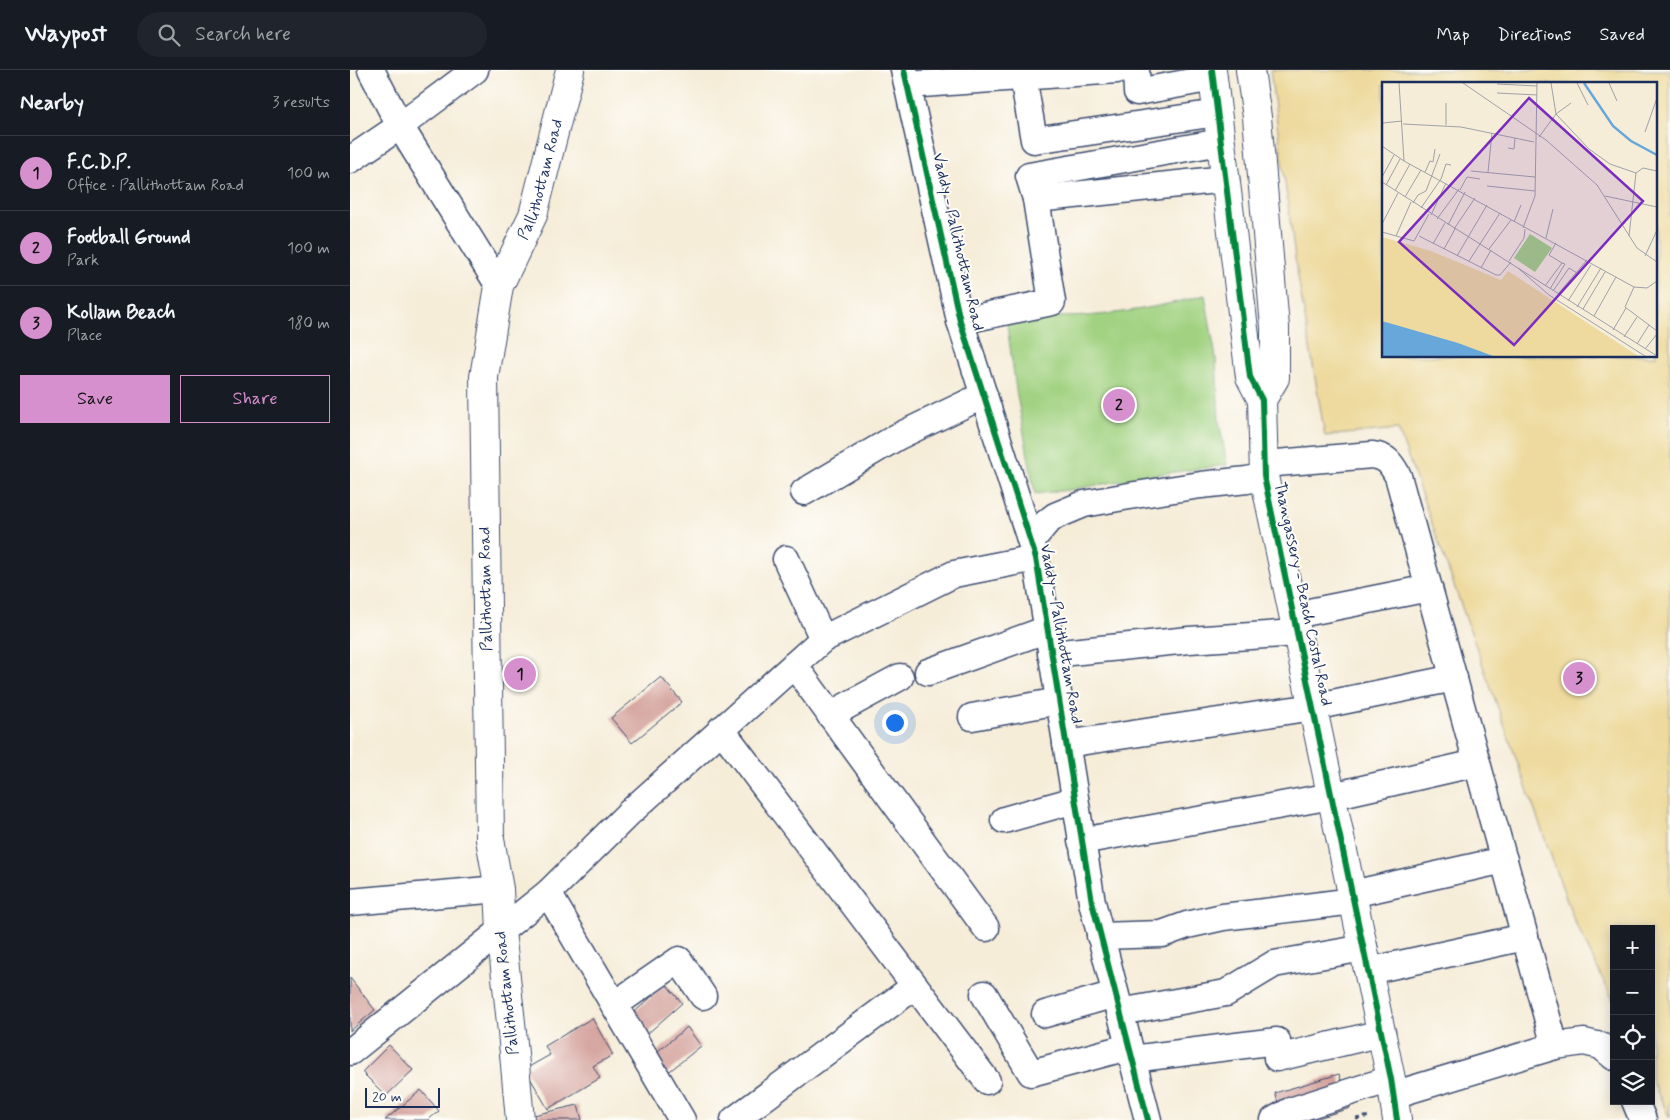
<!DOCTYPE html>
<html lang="en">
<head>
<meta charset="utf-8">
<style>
  :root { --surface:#171b24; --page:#20242c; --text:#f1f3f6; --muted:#9ea1a6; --line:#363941; --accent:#d690ce }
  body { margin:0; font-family:Mynerve,sans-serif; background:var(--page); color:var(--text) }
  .controls { position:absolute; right:15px; bottom:15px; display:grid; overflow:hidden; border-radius:0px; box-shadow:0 2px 12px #0003 }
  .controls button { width:45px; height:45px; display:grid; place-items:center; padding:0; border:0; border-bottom:1px solid var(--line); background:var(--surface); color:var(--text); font:25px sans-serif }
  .scale { position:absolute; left:15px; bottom:12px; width:75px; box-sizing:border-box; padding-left:5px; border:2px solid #1b2f5e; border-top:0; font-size:14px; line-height:18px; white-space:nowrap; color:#1b2f5e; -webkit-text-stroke:4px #fdfcf7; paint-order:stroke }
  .you { position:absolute; left:544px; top:652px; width:18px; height:18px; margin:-12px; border:4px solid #fff; border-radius:50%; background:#1a73e8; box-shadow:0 0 0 8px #1a73e833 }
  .badge { display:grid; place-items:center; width:32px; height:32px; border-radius:50%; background:var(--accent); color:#111; font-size:16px; font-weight:700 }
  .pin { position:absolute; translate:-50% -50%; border:2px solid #fff; box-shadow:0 1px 5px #0006 }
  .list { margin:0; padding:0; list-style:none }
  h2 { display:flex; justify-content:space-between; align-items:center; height:65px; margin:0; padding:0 20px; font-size:21px }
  h2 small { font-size:16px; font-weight:400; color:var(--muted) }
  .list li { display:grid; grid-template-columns:32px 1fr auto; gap:15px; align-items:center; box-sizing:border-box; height:75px; padding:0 20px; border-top:1px solid var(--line) }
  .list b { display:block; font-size:19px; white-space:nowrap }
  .list p { margin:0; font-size:16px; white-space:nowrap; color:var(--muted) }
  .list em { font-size:16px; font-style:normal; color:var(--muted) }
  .actions { display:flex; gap:10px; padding:15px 20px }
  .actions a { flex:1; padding:11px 0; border:1px solid var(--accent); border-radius:0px; text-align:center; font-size:18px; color:var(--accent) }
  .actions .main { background:var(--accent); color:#111 }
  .icon { flex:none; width:28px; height:28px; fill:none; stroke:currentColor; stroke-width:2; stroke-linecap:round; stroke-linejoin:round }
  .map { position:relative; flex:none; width:1320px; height:1050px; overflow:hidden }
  header { display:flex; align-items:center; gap:30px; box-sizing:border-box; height:70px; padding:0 25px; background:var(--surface); border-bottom:1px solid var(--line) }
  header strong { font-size:24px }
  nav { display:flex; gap:28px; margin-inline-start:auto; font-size:18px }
  .search { width:350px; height:45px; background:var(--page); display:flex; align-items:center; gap:12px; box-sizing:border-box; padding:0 18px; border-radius:28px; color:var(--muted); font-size:19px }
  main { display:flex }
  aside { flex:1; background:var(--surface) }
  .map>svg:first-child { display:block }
  .green { fill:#a1d281; stroke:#5e8070 }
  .sand { fill:#eeda9e; stroke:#84847e; fill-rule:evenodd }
  .building { fill:#d4a19c }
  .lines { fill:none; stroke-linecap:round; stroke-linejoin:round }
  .street-casing { stroke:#3c4c70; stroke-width:29 }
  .secondary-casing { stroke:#3c4c70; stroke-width:30 }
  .path { stroke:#3c4c70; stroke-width:3; stroke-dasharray:4 4; stroke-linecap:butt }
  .street { stroke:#fff; stroke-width:26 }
  .secondary { stroke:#fff; stroke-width:28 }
  .cycleway-casing { stroke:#fdfcf7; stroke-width:9 }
  .cycleway { stroke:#00873e; stroke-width:6 }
  .labels { text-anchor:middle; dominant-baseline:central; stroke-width:4; stroke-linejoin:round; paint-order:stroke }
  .street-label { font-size:16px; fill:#1b2f5e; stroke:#fdfcf7 }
  .inset-river { fill:none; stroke:#68a7da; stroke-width:2.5 }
  .inset-road { fill:none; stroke:#9ea1a8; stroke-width:1 }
  .view { fill:#7b2cbf; fill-opacity:0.15; stroke:#7b2cbf; stroke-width:2.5 }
  .inset-edge { fill:none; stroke:#1b2f5e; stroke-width:2.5 }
</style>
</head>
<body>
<header>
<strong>Waypost</strong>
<div class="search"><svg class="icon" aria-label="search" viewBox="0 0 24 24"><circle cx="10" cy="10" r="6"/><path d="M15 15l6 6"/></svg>Search here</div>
<nav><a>Map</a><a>Directions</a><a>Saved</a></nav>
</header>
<main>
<aside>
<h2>Nearby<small>3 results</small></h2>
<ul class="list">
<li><span class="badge">1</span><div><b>F.C.D.P.</b><p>Office · Pallithottam Road</p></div><em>100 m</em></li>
<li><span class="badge">2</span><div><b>Football Ground</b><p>Park</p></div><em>100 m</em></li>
<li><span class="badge">3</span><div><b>Kollam Beach</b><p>Place</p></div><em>180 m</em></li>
</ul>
<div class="actions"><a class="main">Save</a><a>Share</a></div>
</aside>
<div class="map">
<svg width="1320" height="1050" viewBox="0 0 1320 1050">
  <rect width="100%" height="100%" fill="#fdfcf7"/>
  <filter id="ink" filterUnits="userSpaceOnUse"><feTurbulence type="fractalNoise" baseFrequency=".02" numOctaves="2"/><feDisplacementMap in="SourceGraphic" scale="10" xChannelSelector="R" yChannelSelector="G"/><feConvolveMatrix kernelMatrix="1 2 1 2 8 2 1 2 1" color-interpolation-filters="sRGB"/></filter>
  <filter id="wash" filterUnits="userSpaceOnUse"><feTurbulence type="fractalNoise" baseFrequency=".0096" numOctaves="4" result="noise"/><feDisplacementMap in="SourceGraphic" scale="20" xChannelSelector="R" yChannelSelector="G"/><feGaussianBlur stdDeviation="1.12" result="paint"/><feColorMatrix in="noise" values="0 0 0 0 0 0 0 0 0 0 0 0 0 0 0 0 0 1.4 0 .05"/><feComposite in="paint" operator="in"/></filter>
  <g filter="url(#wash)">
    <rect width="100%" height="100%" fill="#f6edd9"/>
    <path class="green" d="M 855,225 L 866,288 L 869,350 L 877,395 L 810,404 L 719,420 L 685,424 L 666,320 L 656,248 C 683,245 710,248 737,246 C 776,243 818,235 855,225 Z"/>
    <path class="sand" d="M 920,0 L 1320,0 L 1320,1048 L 1301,1009 L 1301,859 L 1264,859 L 1264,932 L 1224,850 L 1048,359 L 975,366 L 946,195 ZM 1034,14 L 1306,14 L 1306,286 L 1034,286 Z"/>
    <g id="blocks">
      <g class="building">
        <polygon points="311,607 332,632 282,673 261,648"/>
        <polygon points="0,908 25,940 0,961"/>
        <polygon points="316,914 332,933 296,965 280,946"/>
        <polygon points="242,948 263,985 243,996 250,1008 198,1039 175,999 200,985 195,976"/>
        <polygon points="337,957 351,976 311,1008 297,990"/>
        <polygon points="39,975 63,1000 36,1026 12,1002"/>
        <polygon points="989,1004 1000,1038 962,1050 934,1050 925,1023"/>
        <polygon points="71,1020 89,1041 78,1050 35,1050"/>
        <polygon points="228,1035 232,1050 176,1050 175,1047"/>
      </g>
    </g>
  </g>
  <g filter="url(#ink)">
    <use href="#blocks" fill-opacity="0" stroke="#3c4c70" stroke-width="1"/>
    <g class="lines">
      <defs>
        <g id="street">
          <polyline points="21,0 50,56 149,216"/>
          <polyline points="554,0 610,251 686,488 742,832 798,1050"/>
          <polyline points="786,0 787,22 863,8"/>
          <polyline points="673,7 684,70 867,43"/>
          <polyline points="558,15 767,0"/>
          <polyline points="0,90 50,56 125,0"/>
          <polyline points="686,129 679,106 871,72"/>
          <polyline points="610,251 702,232 686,129 876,109"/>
          <path d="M 914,394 L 1022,385 C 1038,387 1041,394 1048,406 L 1205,976"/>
          <polyline points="454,422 547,367 634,325"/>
          <polyline points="681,471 696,453 705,446 734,434 785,425 851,415 897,410 914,406"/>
          <polyline points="436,489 473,569"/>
          <polyline points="944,545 1079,518"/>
          <polyline points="701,584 839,570 947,563"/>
          <polyline points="444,595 636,858"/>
          <polyline points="578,602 698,559"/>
          <polyline points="480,645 550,607"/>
          <polyline points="622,647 709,631"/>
          <polyline points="371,659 637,1011"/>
          <polyline points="716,674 963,637 1104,608"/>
          <polyline points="654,750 725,730"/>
          <polyline points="731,771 982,726 1127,693"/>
          <polyline points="198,823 332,1050"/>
          <polyline points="1002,824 1154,790"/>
          <polyline points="0,832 149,819"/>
          <polyline points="750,866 812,864 837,855 873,847 1004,831"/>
          <polyline points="1018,901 1175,867"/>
          <polyline points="634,924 681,1003 778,977"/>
          <polyline points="264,935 329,890 353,926"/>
          <polyline points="770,942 876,923 924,894 1014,878"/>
          <polyline points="695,944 765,924"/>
          <polyline points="0,982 198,823 279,743 473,569 604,504 686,488"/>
          <polyline points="782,989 927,971 927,988 1032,963"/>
          <polyline points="1043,1025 1205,976 1234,972 1251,976 1264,987"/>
          <polyline points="1285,1031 1293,1050"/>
          <polyline points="384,1050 565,916"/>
          <polyline points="924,1050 940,1041 1041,1009"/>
        </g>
        <g id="secondary">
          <polyline points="862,0 900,307 912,330 914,406 1041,1009 1047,1050"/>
          <polyline points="900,0 907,47 925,257 925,308 912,330"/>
          <path id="s1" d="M 170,1050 L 162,962 L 151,861 L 149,819 L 140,769 L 134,307 L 149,216 L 183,145 L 220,0"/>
        </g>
      </defs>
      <use href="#street" class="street-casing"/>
      <use href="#secondary" class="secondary-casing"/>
      <polyline class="path" points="1006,1049 1020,1046"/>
      <use href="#street" class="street"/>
      <use href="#secondary" class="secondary"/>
      <defs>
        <g id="cycleway">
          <polyline points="554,0 610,251 686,488 742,832 798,1050"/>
          <polyline points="862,0 900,307 912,330 914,406 1041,1009 1047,1050"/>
        </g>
      </defs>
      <use href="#cycleway" class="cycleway-casing"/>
      <use href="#cycleway" class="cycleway"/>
    </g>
  </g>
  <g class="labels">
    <g class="street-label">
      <text stroke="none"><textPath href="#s1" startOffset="952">Pallithottam Road</textPath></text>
      <text transform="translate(608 172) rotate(77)">Vaddy - Pallithottam Road</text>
      <text transform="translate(136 519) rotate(-91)">Pallithottam Road</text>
      <text transform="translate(953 524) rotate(78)">Thangassery - Beach Costal Road</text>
      <text transform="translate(711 564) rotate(80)">Vaddy - Pallithottam Road</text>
      <text transform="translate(157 923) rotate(-96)">Pallithottam Road</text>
    </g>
  </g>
  <g transform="translate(1032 12)">
    <rect width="275" height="275" fill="#f6edd9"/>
    <path d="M 148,152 L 170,166 L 153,190 L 132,176 Z" fill="#a1d281"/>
    <path d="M 0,155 L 49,169 L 119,198 L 126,189 L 256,274 L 111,274 L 0,239 Z" fill="#eeda9e"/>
    <path d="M 0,239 L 76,261 L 111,274 L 0,274 Z" fill="#68a7da"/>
    <path class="inset-river" d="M 202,1 L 231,44 L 249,59 L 275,73"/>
    <path class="inset-road" d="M 17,1 L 22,79M 81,1 L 164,58 L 215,103 L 255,166 L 275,180M 169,1 L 174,32 L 207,67 L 228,82 L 254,91M 195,1 L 206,23M 227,1 L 235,19M 115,2 L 155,4M 115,11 L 155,13M 1,41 L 20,39M 21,42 L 79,45 L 152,60M 64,43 L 64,21M 263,50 L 275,16M 157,55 L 174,32 L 189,21M 0,64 L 22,79 L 252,205 L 265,206 L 275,199M 126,66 L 132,67 L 133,56M 89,89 L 153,95M 43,90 L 48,79 L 51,80 L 53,67M 106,90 L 110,51M 0,95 L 12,73M 0,100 L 275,274M 4,103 L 18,77M 105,104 L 153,109M 78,108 L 85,95 L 98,97M 13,109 L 28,82M 223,114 L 275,125M 23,115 L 39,88M 31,121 L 36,113 L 44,109 L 58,72M 39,126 L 59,97 L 64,82 L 69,83M 49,133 L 64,101M 55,137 L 77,107M 132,140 L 139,123M 0,142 L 16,111M 66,143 L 83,110M 141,146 L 153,114 L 155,1M 72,147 L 93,116M 0,150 L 32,159 L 47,132M 14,154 L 29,120M 37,154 L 114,193 L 118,193 L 129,180M 247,154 L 254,91 L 261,86 L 275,89M 164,156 L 171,127M 51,162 L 63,141M 62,167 L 73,147M 107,167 L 129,138M 75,174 L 105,123M 263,174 L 275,148M 87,179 L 118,131M 127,179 L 142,156 L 143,147M 99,186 L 109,168M 136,186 L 167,213 L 263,274M 163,204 L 180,181 L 167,173 L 174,161M 252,205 L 243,225 L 275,249M 168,207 L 183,182 L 180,181M 171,209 L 187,186 L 195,191M 176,212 L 205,178M 186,219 L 209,183M 195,225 L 219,186M 201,227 L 223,190M 212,234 L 234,195M 231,248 L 244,226M 242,255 L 255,235M 255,262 L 267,243M 263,267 L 275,252"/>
    <path class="view" d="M 147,16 L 261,119 L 132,263 L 17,160 Z"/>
    <rect width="275" height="275" class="inset-edge"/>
  </g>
</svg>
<div class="controls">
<button>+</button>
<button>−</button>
<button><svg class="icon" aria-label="locate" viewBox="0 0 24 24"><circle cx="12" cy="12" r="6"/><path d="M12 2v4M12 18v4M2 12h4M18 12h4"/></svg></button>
<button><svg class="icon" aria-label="layers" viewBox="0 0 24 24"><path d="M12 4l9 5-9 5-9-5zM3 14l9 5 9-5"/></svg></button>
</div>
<div class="scale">20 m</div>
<div class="you"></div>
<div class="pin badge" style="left:170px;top:604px">1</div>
<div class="pin badge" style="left:769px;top:335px">2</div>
<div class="pin badge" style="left:1229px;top:608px">3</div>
</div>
</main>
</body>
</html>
